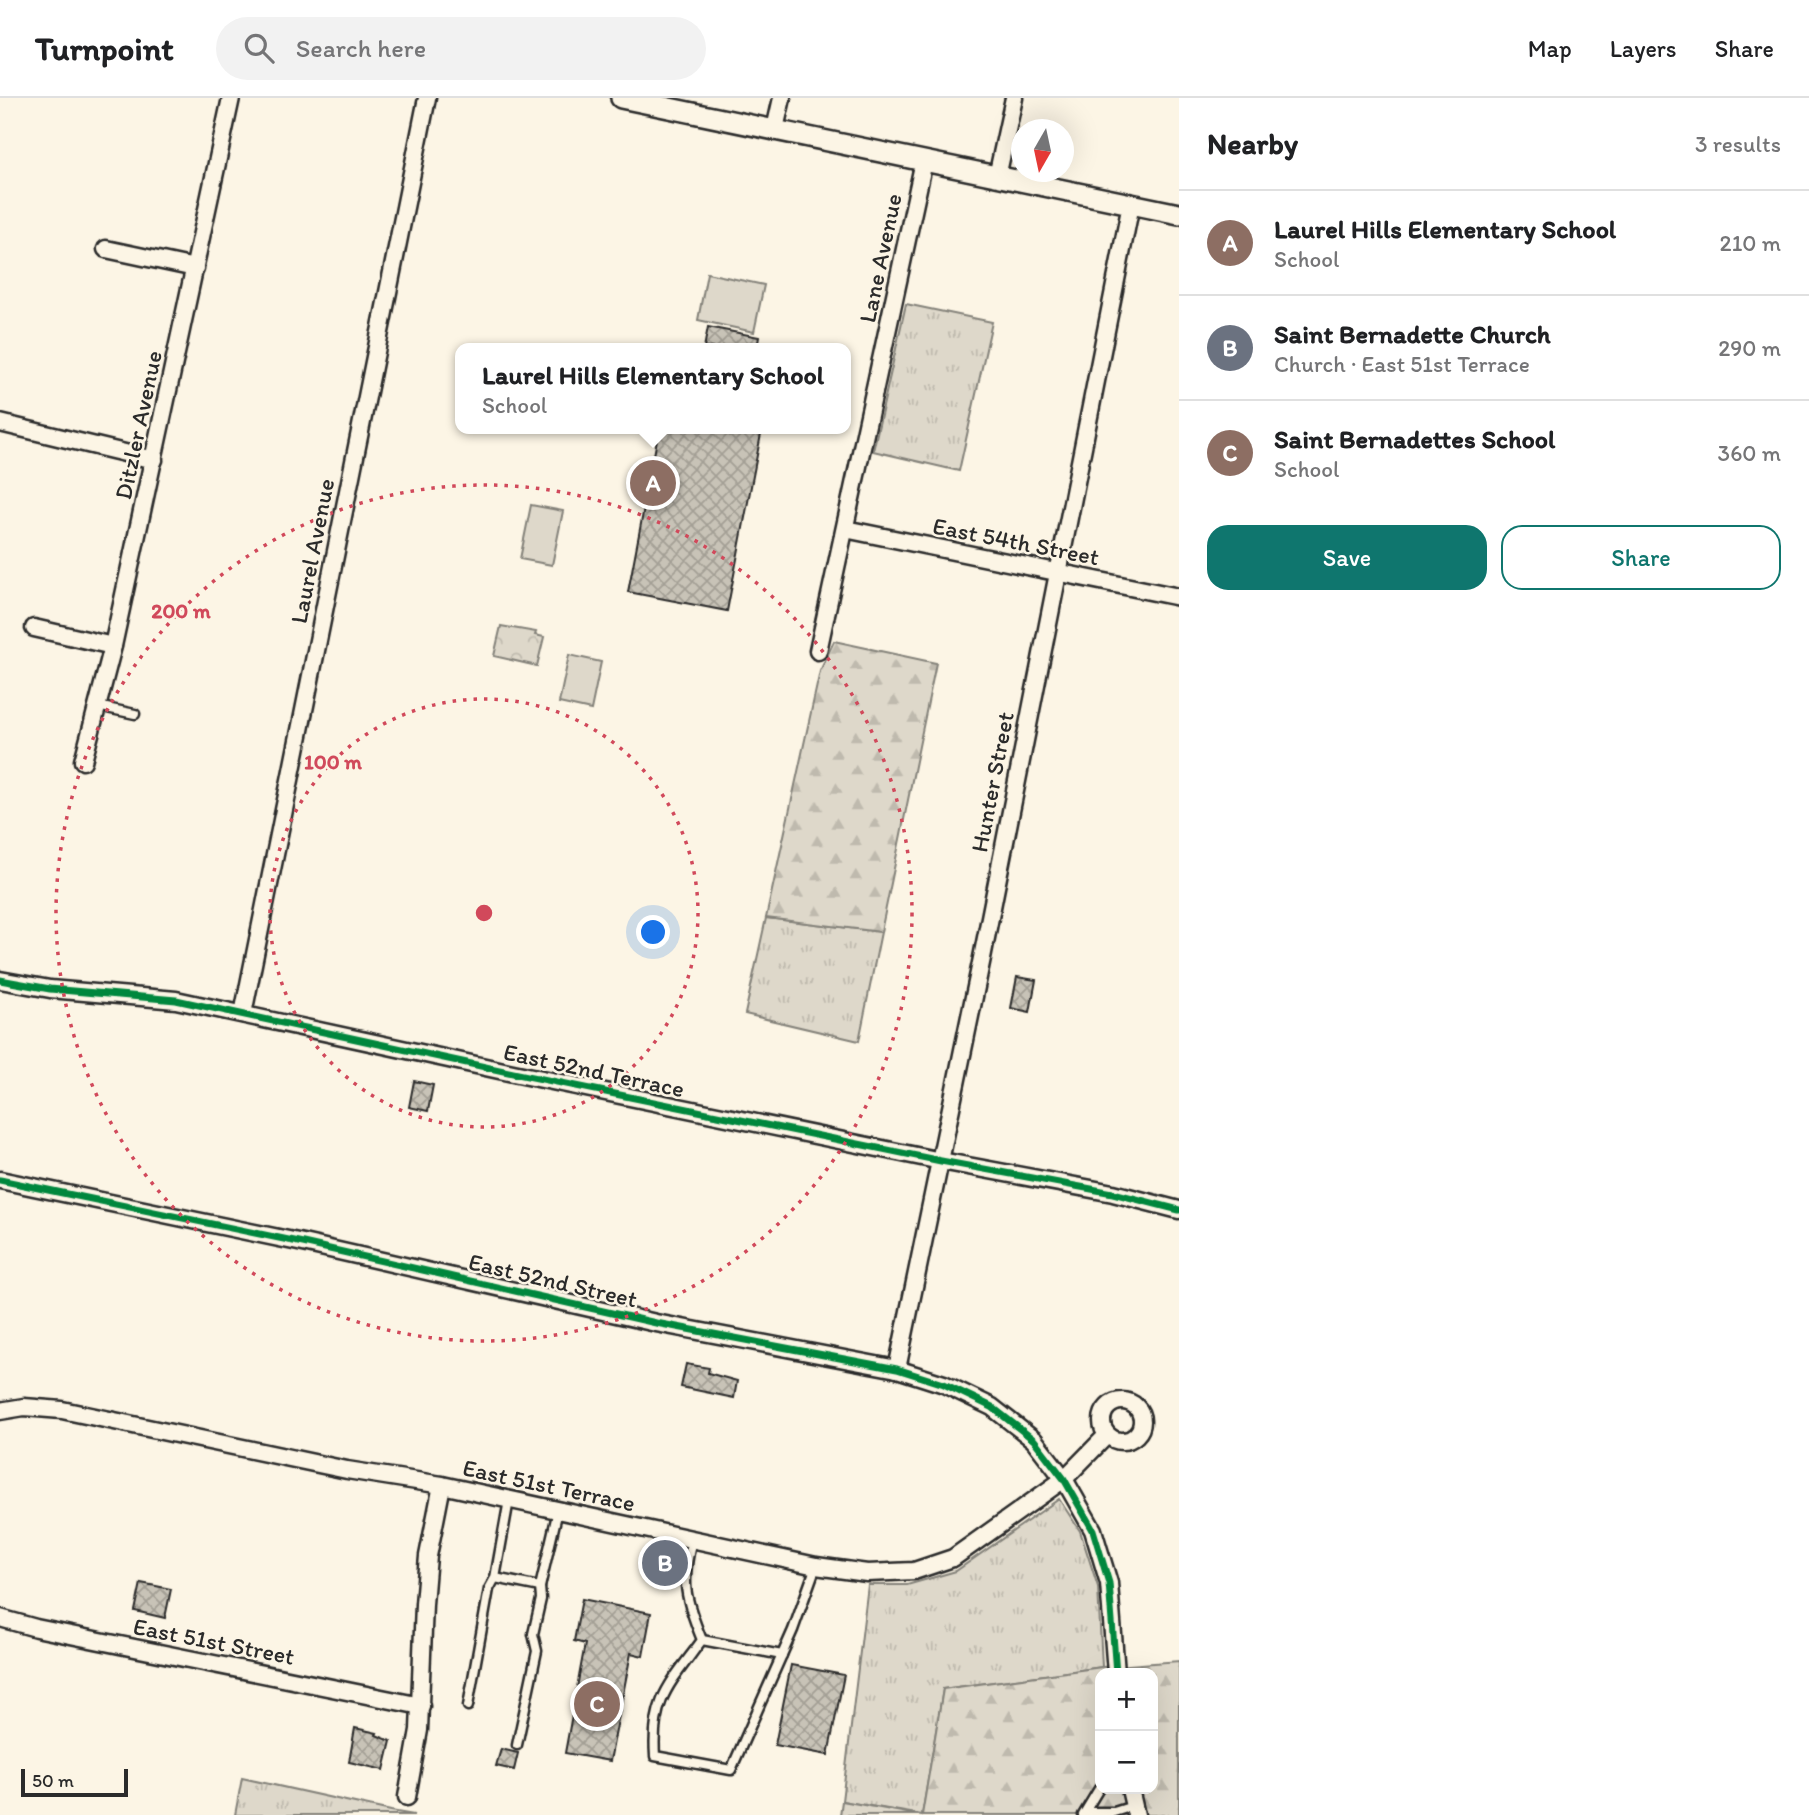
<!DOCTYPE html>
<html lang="en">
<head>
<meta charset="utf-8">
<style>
  :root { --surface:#fff; --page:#f2f2f2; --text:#202124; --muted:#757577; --line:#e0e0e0; --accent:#0f766e }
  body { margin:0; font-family:Itim,sans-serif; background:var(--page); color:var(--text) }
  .controls { position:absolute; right:21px; bottom:21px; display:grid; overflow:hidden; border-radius:14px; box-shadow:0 7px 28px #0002 }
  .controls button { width:63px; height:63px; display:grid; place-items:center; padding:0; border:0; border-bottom:2px solid var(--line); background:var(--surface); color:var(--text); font:35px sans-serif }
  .compass { position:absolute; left:1011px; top:21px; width:63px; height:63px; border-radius:50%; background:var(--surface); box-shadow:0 7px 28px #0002; rotate:189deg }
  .scale { position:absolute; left:21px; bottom:18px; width:107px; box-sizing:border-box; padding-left:7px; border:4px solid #2b2b2b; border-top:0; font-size:19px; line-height:24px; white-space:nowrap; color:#2b2b2b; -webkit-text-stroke:5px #fcf5e5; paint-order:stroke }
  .you { position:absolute; left:654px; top:835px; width:24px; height:24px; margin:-18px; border:5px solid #fff; border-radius:50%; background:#1a73e8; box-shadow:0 0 0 10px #1a73e833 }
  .badge { display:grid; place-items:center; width:46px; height:46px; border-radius:50%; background:var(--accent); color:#fff; font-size:23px; font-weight:700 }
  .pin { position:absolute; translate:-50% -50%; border:4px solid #fff; box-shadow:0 2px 7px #0006 }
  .popup { position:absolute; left:455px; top:245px; width:396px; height:91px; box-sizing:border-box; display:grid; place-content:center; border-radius:14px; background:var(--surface); filter:drop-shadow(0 2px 5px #0005); font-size:23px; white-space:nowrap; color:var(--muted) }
  .popup b { font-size:26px; color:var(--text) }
  .popup::after { content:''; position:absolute; left:50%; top:100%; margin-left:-14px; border:14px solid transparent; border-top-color:var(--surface) }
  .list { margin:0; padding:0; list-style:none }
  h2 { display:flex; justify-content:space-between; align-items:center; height:91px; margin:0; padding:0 28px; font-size:30px }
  h2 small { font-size:23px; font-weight:400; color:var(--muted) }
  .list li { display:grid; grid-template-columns:46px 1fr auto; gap:21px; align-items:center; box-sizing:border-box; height:105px; padding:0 28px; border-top:2px solid var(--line) }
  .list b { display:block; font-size:26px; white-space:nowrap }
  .list p { margin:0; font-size:23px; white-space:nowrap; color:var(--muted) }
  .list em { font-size:23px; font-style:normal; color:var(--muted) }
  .actions { display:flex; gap:14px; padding:21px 28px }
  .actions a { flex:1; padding:16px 0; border:2px solid var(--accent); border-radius:21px; text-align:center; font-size:24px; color:var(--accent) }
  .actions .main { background:var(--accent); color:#fff }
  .icon { flex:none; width:38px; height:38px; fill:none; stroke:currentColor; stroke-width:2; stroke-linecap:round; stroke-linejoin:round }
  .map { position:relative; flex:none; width:1179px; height:1717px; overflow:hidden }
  header { display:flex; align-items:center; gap:42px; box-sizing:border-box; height:98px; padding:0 35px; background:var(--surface); border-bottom:2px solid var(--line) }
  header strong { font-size:33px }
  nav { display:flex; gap:38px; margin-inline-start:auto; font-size:24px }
  .search { width:490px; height:63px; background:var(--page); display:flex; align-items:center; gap:18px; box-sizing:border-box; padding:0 24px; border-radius:38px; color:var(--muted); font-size:26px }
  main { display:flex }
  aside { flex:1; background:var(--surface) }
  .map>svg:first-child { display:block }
  .grass { fill:url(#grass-tufts); stroke:#84827a; stroke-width:2 }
  .forest { fill:url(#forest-firs); stroke:#84827a; stroke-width:2; fill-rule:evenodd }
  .park { fill:url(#park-crowns); stroke:#84827a; stroke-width:2 }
  .pitch { fill:#ded8ca; stroke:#84827a; stroke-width:2 }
  .building { fill:url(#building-cross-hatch); stroke:#2b2b2b; stroke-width:2 }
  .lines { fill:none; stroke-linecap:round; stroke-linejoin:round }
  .service-casing { stroke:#2b2b2b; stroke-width:13 }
  .minor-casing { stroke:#2b2b2b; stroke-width:21 }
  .tertiary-casing { stroke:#2b2b2b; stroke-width:24 }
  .service { stroke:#fcf5e5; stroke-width:8 }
  .minor { stroke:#fcf5e5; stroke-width:16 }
  .tertiary { stroke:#fcf5e5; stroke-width:19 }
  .cycleway-casing { stroke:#fcf5e5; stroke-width:11 }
  .cycleway { stroke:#00873e; stroke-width:7 }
  .ring { fill:none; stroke:#d1495b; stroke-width:3.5; stroke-dasharray:3.5 7 }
  .labels { text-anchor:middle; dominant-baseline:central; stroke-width:5; stroke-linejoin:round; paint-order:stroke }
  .street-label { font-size:24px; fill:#2b2b2b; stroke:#fcf5e5 }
  .centre { fill:#d1495b; stroke:#fcf5e5; stroke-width:3.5 }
  .ring-label { font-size:21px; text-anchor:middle; font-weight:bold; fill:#d1495b; stroke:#fcf5e5; stroke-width:5; stroke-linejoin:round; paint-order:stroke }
</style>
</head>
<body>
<header>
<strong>Turnpoint</strong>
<div class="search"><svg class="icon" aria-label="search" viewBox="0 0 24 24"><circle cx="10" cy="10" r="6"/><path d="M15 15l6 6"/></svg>Search here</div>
<nav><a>Map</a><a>Layers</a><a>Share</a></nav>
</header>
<main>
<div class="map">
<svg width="1179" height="1717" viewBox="0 0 1179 1717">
  <defs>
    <pattern id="grass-tufts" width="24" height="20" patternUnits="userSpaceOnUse" patternTransform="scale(1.75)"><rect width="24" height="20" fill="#ded8ca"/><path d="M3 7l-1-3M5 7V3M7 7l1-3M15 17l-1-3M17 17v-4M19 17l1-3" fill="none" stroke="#bfbaae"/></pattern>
    <pattern id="forest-firs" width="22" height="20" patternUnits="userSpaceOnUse" patternTransform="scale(1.75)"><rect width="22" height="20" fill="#ded8ca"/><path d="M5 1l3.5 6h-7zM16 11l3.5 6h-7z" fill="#bfbaae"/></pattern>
    <pattern id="park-crowns" width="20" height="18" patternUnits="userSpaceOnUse" patternTransform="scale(1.75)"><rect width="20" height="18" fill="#ded8ca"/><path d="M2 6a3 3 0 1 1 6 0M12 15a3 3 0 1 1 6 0" fill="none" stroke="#bfbaae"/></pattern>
    <pattern id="building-cross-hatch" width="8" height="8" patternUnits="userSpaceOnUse" patternTransform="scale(1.75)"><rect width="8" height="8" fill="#c8c3b7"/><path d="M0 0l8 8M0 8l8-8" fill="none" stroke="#a39f95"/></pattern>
  </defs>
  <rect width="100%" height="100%" fill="#fcf5e5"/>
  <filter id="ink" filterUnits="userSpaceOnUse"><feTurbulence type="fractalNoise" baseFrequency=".0143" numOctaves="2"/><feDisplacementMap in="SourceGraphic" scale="14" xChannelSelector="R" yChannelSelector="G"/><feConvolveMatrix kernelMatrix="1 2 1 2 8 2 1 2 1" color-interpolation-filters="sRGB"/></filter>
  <g filter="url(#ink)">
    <g class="grass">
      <polygon points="906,206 992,224 959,373 873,353"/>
      <polygon points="766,820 881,834 859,943 745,916"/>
      <polygon points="1059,1401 1080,1433 1098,1489 1102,1569 943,1591 922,1717 842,1703 868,1487 907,1487 956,1473"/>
      <polygon points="242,1680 391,1713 414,1717 235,1717"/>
    </g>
    <g class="forest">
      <polygon points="834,543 936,565 881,834 766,820 820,573"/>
      <path d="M 1179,1563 L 1179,1717 L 922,1717 L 943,1591 L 1102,1569 ZM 1100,1575 L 1153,1575 L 1153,1691 L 1100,1691 Z"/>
      <polygon points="842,1703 918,1717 840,1717"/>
    </g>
    <polygon class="park" points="501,528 536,534 535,537 544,539 537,568 494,558"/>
    <g class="pitch">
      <polygon points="707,175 764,187 754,234 698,222"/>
      <polygon points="531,407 563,413 552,467 520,461"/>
      <polygon points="569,557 601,564 591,612 559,605"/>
    </g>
    <g class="building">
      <polygon points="708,229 759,239 757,250 704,250"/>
      <polygon points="659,331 762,331 727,513 628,494"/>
      <polygon points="1017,879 1036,882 1030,914 1011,910"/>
      <polygon points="414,983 433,987 428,1013 409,1009"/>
      <polygon points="686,1266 709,1270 708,1275 737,1283 734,1300 681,1289"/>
      <polygon points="141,1485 171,1491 165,1520 135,1513"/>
      <polygon points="582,1501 651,1515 643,1558 631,1555 610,1663 565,1655 585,1546 574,1543"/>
      <polygon points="791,1567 844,1577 828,1657 775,1647"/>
      <polygon points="355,1630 377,1635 376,1637 391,1643 384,1672 349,1664"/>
      <polygon points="501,1651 518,1655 514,1672 496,1668"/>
    </g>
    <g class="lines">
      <defs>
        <g id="service">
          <polyline points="97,608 135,616"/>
          <path d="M 692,1441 C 681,1485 685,1500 702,1542 C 670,1586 651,1601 655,1658 L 731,1672 L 793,1532 L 816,1468"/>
          <polyline points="495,1480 540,1489"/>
          <polyline points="702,1542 782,1557"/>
          <polyline points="468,1608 489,1491 495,1480 509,1402"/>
          <polyline points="517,1647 537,1553 533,1536 541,1501 540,1489 558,1412"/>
          <polyline points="1083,1717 1100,1689"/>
          <polyline points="1085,1717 1091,1714 1114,1714 1133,1708"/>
        </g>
        <g id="minor">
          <polyline points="775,31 782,0"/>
          <polyline points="997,79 1014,0"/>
          <polyline points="106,151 195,170"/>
          <polyline points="0,325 154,362"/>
          <polyline points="845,431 1179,499"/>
          <polyline points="34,530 113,548"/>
          <polyline points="818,553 924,63"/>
          <polyline points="83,663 113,548 231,0"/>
          <polyline points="0,882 50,891 176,902 513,975 941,1063 1113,1095 1179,1112"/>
          <polyline points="243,916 427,0"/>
          <polyline points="0,1082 303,1145 656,1225 897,1271 944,1286 992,1309 1034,1342 1064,1381 1093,1432 1109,1485 1116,1575"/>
          <polyline points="897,1271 982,860 1131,106"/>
          <circle cx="1122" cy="1323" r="20"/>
          <polyline points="0,1313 24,1309 62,1312 347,1372 442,1387 816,1468 867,1475 914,1473 953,1460 1064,1381 1107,1337"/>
          <polyline points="0,1520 36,1530 421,1608"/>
          <polyline points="1130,1691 1136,1717"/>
          <polyline points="407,1699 419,1632 424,1506 428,1458 442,1387"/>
        </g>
        <polyline id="tertiary" points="621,0 1179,116"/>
      </defs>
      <use href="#service" class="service-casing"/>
      <use href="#minor" class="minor-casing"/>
      <use href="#tertiary" class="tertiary-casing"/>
      <use href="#service" class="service"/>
      <use href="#minor" class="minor"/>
      <use href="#tertiary" class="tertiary"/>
      <defs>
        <g id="cycleway">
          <polyline points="0,882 50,891 176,902 513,975 941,1063 1113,1095 1179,1112"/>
          <polyline points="0,1082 303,1145 656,1225 897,1271 944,1286 992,1309 1034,1342 1064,1381 1093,1432 1109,1485 1116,1575"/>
        </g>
      </defs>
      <use href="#cycleway" class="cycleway-casing"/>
      <use href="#cycleway" class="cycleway"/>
    </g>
  </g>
  <g class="ring">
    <circle cx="484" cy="815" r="214"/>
    <circle cx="484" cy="815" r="428"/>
  </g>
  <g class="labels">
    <g class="street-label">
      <text transform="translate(880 160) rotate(-78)">Lane Avenue</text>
      <text transform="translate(138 327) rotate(-78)">Ditzler Avenue</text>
      <text transform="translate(1016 443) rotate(11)">East 54th Street</text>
      <text transform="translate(312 453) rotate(-79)">Laurel Avenue</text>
      <text transform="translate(992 684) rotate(-79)">Hunter Street</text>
      <text transform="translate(594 972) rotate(12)">East 52nd Terrace</text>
      <text transform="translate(553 1182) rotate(13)">East 52nd Street</text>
      <text transform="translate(549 1387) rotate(12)">East 51st Terrace</text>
      <text transform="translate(214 1543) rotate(11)">East 51st Street</text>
    </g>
  </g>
  <circle cx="484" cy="815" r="10" class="centre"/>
  <g class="ring-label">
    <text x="181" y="520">200 m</text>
    <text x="333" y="671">100 m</text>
  </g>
</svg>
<div class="controls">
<button>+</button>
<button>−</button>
</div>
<svg class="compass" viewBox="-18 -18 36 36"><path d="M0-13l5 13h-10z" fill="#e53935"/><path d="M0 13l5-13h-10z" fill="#757577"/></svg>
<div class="scale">50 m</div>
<div class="you"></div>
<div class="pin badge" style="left:653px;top:385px;background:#8d6e63">A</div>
<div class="popup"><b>Laurel Hills Elementary School</b>School</div>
<div class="pin badge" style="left:665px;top:1465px;background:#6b7280">B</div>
<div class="pin badge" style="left:597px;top:1606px;background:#8d6e63">C</div>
</div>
<aside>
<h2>Nearby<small>3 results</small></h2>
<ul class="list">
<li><span class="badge" style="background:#8d6e63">A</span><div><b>Laurel Hills Elementary School</b><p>School</p></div><em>210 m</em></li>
<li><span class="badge" style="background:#6b7280">B</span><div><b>Saint Bernadette Church</b><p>Church · East 51st Terrace</p></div><em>290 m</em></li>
<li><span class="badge" style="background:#8d6e63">C</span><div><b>Saint Bernadettes School</b><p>School</p></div><em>360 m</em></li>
</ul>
<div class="actions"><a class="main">Save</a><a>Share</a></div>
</aside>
</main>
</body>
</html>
